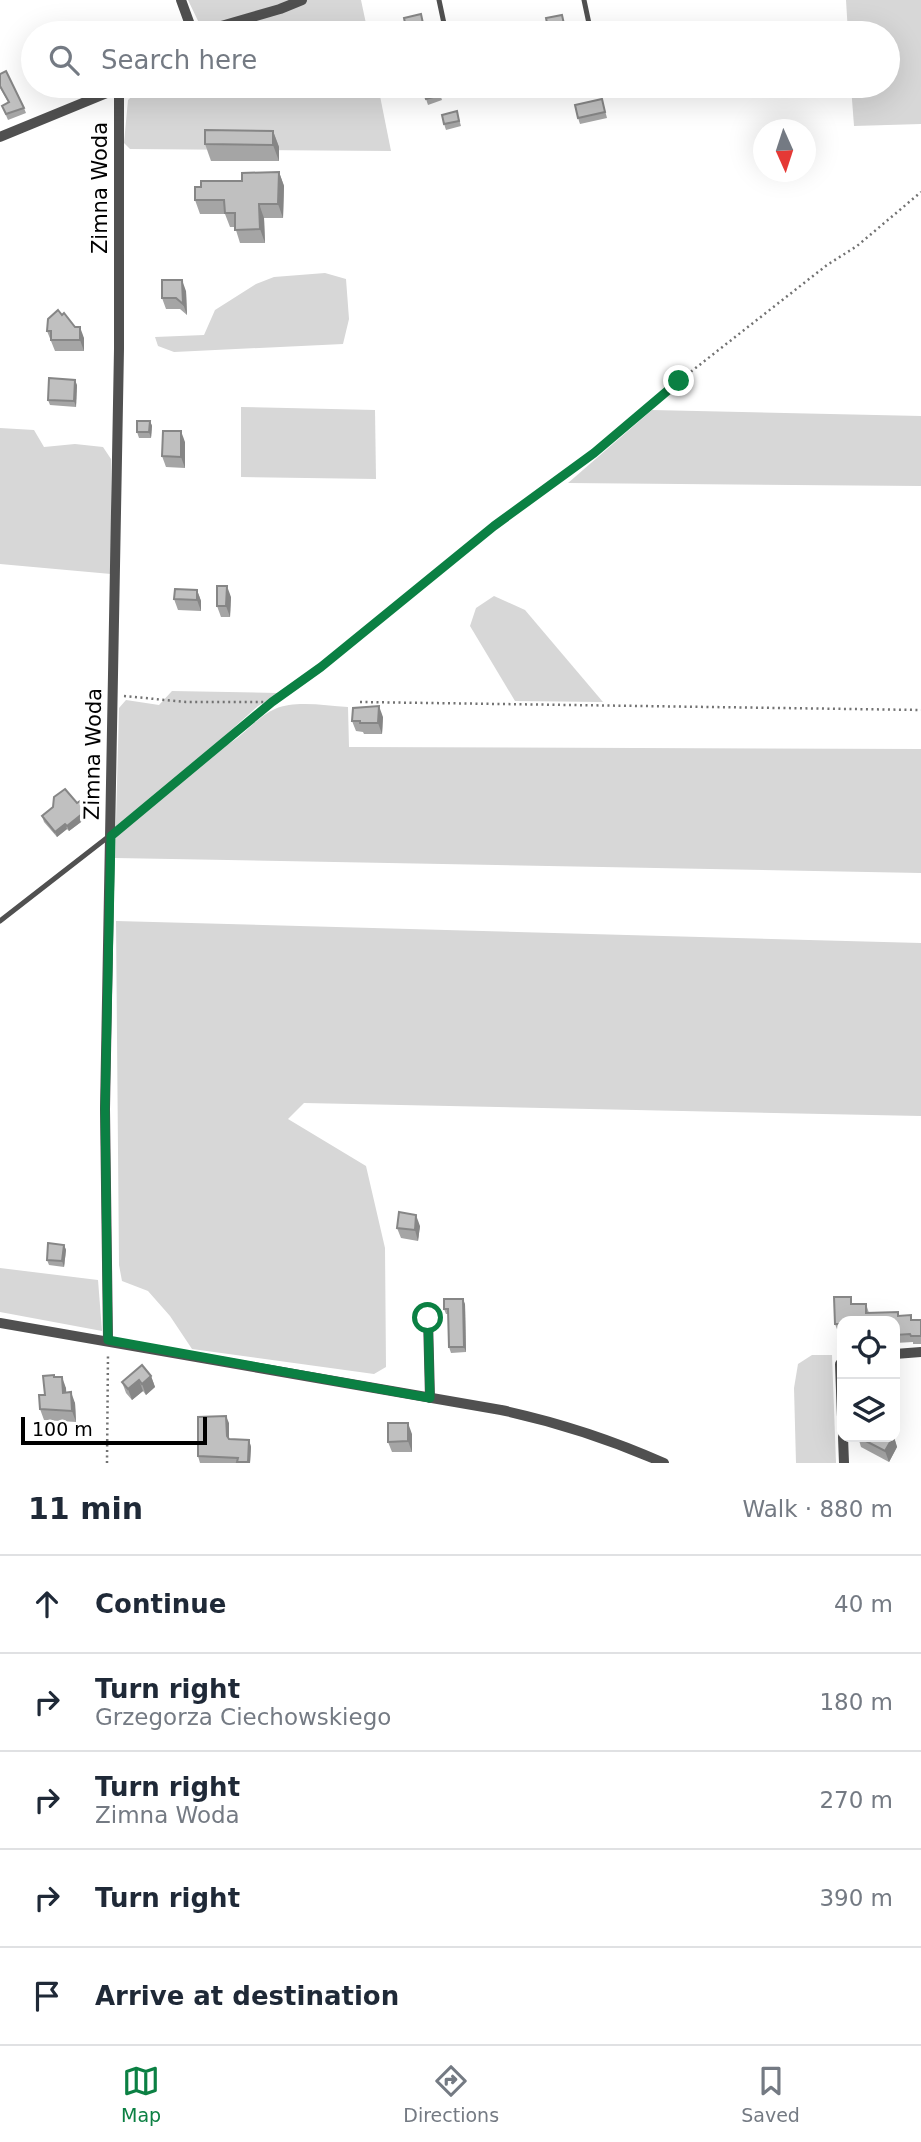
<!DOCTYPE html>
<html lang="en">
<head>
<meta charset="utf-8">
<style>
  :root { --surface:#fff; --page:#f6f6f7; --text:#1f2937; --muted:#747a83; --line:#e0e1e3; --accent:#0b8043 }
  body { margin:0; font-family:"DejaVu Sans",sans-serif; background:var(--page); color:var(--text) }
  .controls { position:absolute; right:21px; bottom:21px; display:grid; overflow:hidden; border-radius:14px; box-shadow:0 7px 28px #0002 }
  .controls button { width:63px; height:63px; display:grid; place-items:center; padding:0; border:0; border-bottom:2px solid var(--line); background:var(--surface); color:var(--text); font:35px sans-serif }
  .compass { position:absolute; left:753px; top:119px; width:63px; height:63px; border-radius:50%; background:var(--surface); box-shadow:0 7px 28px #0002; rotate:177deg }
  .scale { position:absolute; left:21px; bottom:18px; width:186px; box-sizing:border-box; padding-left:7px; border:4px solid #000; border-top:0; font-size:19px; line-height:24px; white-space:nowrap; color:#000; -webkit-text-stroke:5px #fff; paint-order:stroke }
  .stop { position:absolute; width:21px; height:21px; margin:-16px; border:5px solid #0b8043; border-radius:50%; background:#fff }
  .stop.end { background:#0b8043; border-color:#fff; box-shadow:0 2px 7px #0008 }
  .list { margin:0; padding:0; list-style:none }
  h2 { display:flex; justify-content:space-between; align-items:center; height:91px; margin:0; padding:0 28px; font-size:30px }
  h2 small { font-size:23px; font-weight:400; color:var(--muted) }
  .list li { display:grid; grid-template-columns:46px 1fr auto; gap:21px; align-items:center; box-sizing:border-box; height:98px; padding:0 28px; border-top:2px solid var(--line) }
  .list b { display:block; font-size:26px; white-space:nowrap }
  .list p { margin:0; font-size:23px; white-space:nowrap; color:var(--muted) }
  .list em { font-size:23px; font-style:normal; color:var(--muted) }
  .icon { flex:none; width:38px; height:38px; fill:none; stroke:currentColor; stroke-width:2; stroke-linecap:round; stroke-linejoin:round }
  .map { position:relative; flex:none; width:921px; height:1463px; overflow:hidden }
  .search { position:absolute; background:var(--surface); box-shadow:0 7px 28px #0002; left:21px; right:21px; top:21px; height:77px; display:flex; align-items:center; gap:18px; box-sizing:border-box; padding:0 24px; border-radius:38px; color:var(--muted); font-size:26px }
  .sheet { height:581px; background:var(--surface) }
  nav { display:flex; justify-content:space-around; align-items:center; box-sizing:border-box; height:98px; border-top:2px solid var(--line); background:var(--surface); font-size:19px; color:var(--muted) }
  nav a { display:grid; justify-items:center; gap:4px }
  nav .on { color:var(--accent) }
  .map>svg:first-child { display:block }
  .green { fill:#d7d7d7 }
  .lines { fill:none; stroke-linecap:round; stroke-linejoin:round }
  .path { stroke:#727272; stroke-width:2.5; stroke-dasharray:2 3.5; stroke-linecap:butt }
  .lane { stroke:#505050; stroke-width:5 }
  .street { stroke:#505050; stroke-width:10 }
  .wall { fill:#a5a5a5 }
  .shaded-wall { fill:#868686 }
  .building { fill:#c0c0c0; stroke:#868686; stroke-width:2 }
  .route { stroke:#0b8043; stroke-width:9 }
  .labels { text-anchor:middle; dominant-baseline:central; stroke-width:7; stroke-linejoin:round; paint-order:stroke }
  .street-label { font-size:21px; fill:#000; stroke:#fff }
</style>
</head>
<body>
<div class="map">
<svg width="921" height="1463" viewBox="0 0 921 1463">
  <rect width="100%" height="100%" fill="#fff"/>
  <g class="green">
    <polygon points="188,0 361,0 368,33 197,33 200,25"/>
    <polygon points="846,0 921,0 921,124 854,126 851,86 888,86 888,33 848,33"/>
    <polygon points="143,86 378,86 391,151 130,149 124,143 128,100"/>
    <polygon points="325,273 346,279 349,319 343,344 174,352 158,346 155,337 204,335 215,310 256,284 274,277"/>
    <polygon points="241,407 375,410 376,479 241,477"/>
    <polygon points="652,410 921,416 921,486 568,483"/>
    <polygon points="0,428 34,430 44,447 75,444 103,447 111,459 111,574 0,564"/>
    <polygon points="494,596 525,610 603,702 515,701 470,626 476,608"/>
    <path d="M 172,691 L 279,693 L 258,706 L 210,749 C 237,749 251,719 275,709 C 296,700 325,706 348,707 L 349,747 L 921,749 L 921,873 L 115,858 L 119,708 L 126,700 L 159,705 Z"/>
    <polygon points="116,921 921,943 921,1116 304,1103 288,1119 366,1166 385,1248 386,1367 374,1374 192,1349 170,1316 148,1291 122,1281 119,1265"/>
    <polygon points="0,1268 98,1280 102,1331 0,1312"/>
    <polygon points="812,1355 832,1355 836,1463 796,1463 794,1388 798,1364"/>
  </g>
  <g class="lines">
    <g class="path">
      <polyline points="124,696 186,702 272,702 321,667 494,526 594,453 679,381 827,265 857,246 921,192"/>
      <polyline points="360,702 921,710"/>
      <polyline points="121,827 272,702"/>
      <polyline points="107,1463 108,1354"/>
    </g>
    <g class="lane">
      <polyline points="439,0 446,33"/>
      <polyline points="584,0 591,33"/>
      <polyline points="602,86 602,88"/>
      <polyline points="0,921 108,837"/>
    </g>
    <g class="street">
      <polyline points="181,0 193,33"/>
      <polyline points="197,33 280,9 302,0"/>
      <polyline points="0,137 124,86"/>
      <polyline points="428,1318 430,1398"/>
      <path d="M 0,1323 L 501,1410 C 557,1422 612,1440 664,1463"/>
      <polyline points="108,1340 105,1109 119,349 119,89"/>
      <polyline points="895,1354 921,1352"/>
      <polyline points="842,1362 840,1364 842,1417"/>
      <polyline points="843,1437 844,1463"/>
    </g>
  </g>
  <g class="wall">
    <polygon points="0,74 24,108 26,113 8,120 2,106 8,102 0,88"/>
    <polygon points="437,86 442,100 428,105 423,90"/>
    <polygon points="558,86 576,86 577,89 560,93"/>
    <polygon points="602,99 607,118 580,124 578,118"/>
    <polygon points="457,111 461,126 446,130 444,124"/>
    <polygon points="273,131 279,147 279,161 211,161 205,144"/>
    <polygon points="279,172 284,186 283,218 264,218 265,243 240,243 235,227 230,227 225,214 200,214 195,200 242,181"/>
    <polygon points="186,291 187,315 180,309 166,309 162,298"/>
    <polygon points="48,319 84,338 84,351 55,351 47,331"/>
    <polygon points="77,385 76,407 50,405 48,400"/>
    <polygon points="150,421 152,426 151,438 139,438 137,432"/>
    <polygon points="185,442 185,468 166,467 162,456"/>
    <polygon points="197,590 201,601 201,611 178,610 174,599"/>
    <polygon points="231,597 230,617 221,617 217,606"/>
    <polygon points="383,717 382,734 364,734 363,732 356,731 352,721"/>
    <polygon points="77,803 87,810 89,816 69,831 67,829 57,837 44,822 42,816"/>
    <polygon points="420,1226 418,1241 401,1238 397,1228"/>
    <polygon points="64,1245 66,1250 64,1267 49,1265 47,1260"/>
    <polygon points="465,1304 466,1352 451,1353 449,1347 448,1314 446,1314 444,1309"/>
    <polygon points="853,1304 866,1304 869,1313 900,1316 911,1315 912,1320 921,1320 921,1344 913,1344 913,1342 895,1343 895,1321 842,1321 842,1332 838,1332 835,1324"/>
    <polygon points="151,1376 155,1387 146,1395 143,1391 132,1400 126,1393 122,1382"/>
    <polygon points="55,1377 66,1388 66,1393 75,1403 76,1422 44,1420 40,1409 45,1395"/>
    <polygon points="229,1423 229,1439 249,1440 251,1447 250,1463 200,1463 198,1456"/>
    <polygon points="412,1434 412,1452 392,1452 388,1442"/>
    <polygon points="858,1437 894,1437 897,1447 889,1462 861,1447"/>
  </g>
  <g class="shaded-wall">
    <polygon points="273,131 279,147 279,161 273,145"/>
    <polygon points="279,172 284,186 283,218 278,204"/>
    <polygon points="259,204 264,218 265,243 260,229"/>
    <polygon points="182,280 186,291 187,315 183,304"/>
    <polygon points="80,327 84,338 84,351 80,340"/>
    <polygon points="75,380 77,385 76,407 74,401"/>
    <polygon points="150,421 152,426 151,438 149,432"/>
    <polygon points="181,431 185,442 185,468 181,457"/>
    <polygon points="227,586 231,597 230,617 226,606"/>
    <polygon points="197,590 201,601 201,611 197,600"/>
    <polygon points="379,706 383,717 382,734 378,723"/>
    <polygon points="87,810 89,816 69,831 67,826"/>
    <polygon points="65,824 67,829 57,837 55,832"/>
    <polygon points="416,1215 420,1226 418,1241 415,1230"/>
    <polygon points="64,1245 66,1250 64,1267 62,1261"/>
    <polygon points="463,1299 465,1304 466,1352 464,1347"/>
    <polygon points="151,1376 155,1387 146,1395 142,1384"/>
    <polygon points="62,1377 66,1388 67,1404 63,1393"/>
    <polygon points="139,1380 143,1391 132,1400 128,1389"/>
    <polygon points="71,1392 75,1403 76,1422 72,1411"/>
    <polygon points="226,1416 229,1423 229,1443 227,1436"/>
    <polygon points="408,1423 412,1434 412,1452 408,1441"/>
    <polygon points="894,1437 897,1447 889,1462 885,1451"/>
    <polygon points="249,1440 251,1447 250,1463 248,1463"/>
  </g>
  <g class="building">
    <polygon points="421,14 425,33 407,33 404,18"/>
    <polygon points="562,15 566,33 549,33 546,18"/>
    <polygon points="6,71 24,108 6,114 2,106 9,102 0,86 0,74"/>
    <polygon points="437,86 440,95 426,99 423,90"/>
    <polygon points="602,99 605,112 578,118 575,105"/>
    <polygon points="457,111 459,121 444,124 442,115"/>
    <polygon points="205,130 273,131 273,145 205,144"/>
    <polygon points="279,172 278,204 259,204 260,229 235,230 235,213 225,213 224,200 195,200 195,187 201,187 201,181 242,181 242,173"/>
    <polygon points="162,280 182,280 183,304 176,298 162,298"/>
    <polygon points="58,310 62,315 64,313 75,327 80,327 80,340 51,340 51,331 47,331 48,319"/>
    <polygon points="49,378 75,380 74,401 48,400"/>
    <polygon points="137,421 150,421 149,432 137,432"/>
    <polygon points="163,431 181,431 181,457 162,456"/>
    <polygon points="217,586 227,586 226,606 217,606"/>
    <polygon points="175,589 197,590 197,600 174,599"/>
    <polygon points="379,706 378,723 360,723 360,721 352,721 353,708"/>
    <polygon points="65,789 77,803 80,801 87,810 67,826 65,824 55,832 42,816 53,807 54,797"/>
    <polygon points="399,1212 416,1215 415,1230 397,1228"/>
    <polygon points="48,1243 64,1245 62,1261 47,1260"/>
    <polygon points="834,1297 851,1297 851,1304 866,1304 866,1313 898,1312 898,1316 911,1315 911,1320 921,1320 921,1336 911,1336 910,1334 895,1335 895,1321 842,1321 842,1324 835,1324"/>
    <polygon points="444,1299 463,1299 464,1347 449,1347 448,1309 444,1309"/>
    <polygon points="142,1365 151,1376 142,1384 139,1380 128,1389 122,1382"/>
    <polygon points="54,1375 54,1377 62,1377 63,1393 71,1392 72,1411 40,1409 39,1395 45,1395 43,1376"/>
    <polygon points="226,1416 227,1436 229,1439 249,1440 248,1462 237,1462 238,1458 198,1456 198,1417"/>
    <polygon points="388,1423 408,1423 408,1441 388,1442"/>
    <polygon points="858,1437 893,1437 885,1451"/>
  </g>
  <g class="lines">
    <polyline class="route" points="428,1318 430,1398 108,1340 105,1109 111,836 272,702 321,667 494,526 594,453 679,381"/>
  </g>
  <g class="labels">
    <g class="street-label">
      <text transform="translate(100 188) rotate(-90)">Zimna Woda</text>
      <text transform="translate(93 754) rotate(-89)">Zimna Woda</text>
    </g>
  </g>
</svg>
<div class="controls">
<button><svg class="icon" aria-label="locate" viewBox="0 0 24 24"><circle cx="12" cy="12" r="6"/><path d="M12 2v4M12 18v4M2 12h4M18 12h4"/></svg></button>
<button><svg class="icon" aria-label="layers" viewBox="0 0 24 24"><path d="M12 4l9 5-9 5-9-5zM3 14l9 5 9-5"/></svg></button>
</div>
<svg class="compass" viewBox="-18 -18 36 36"><path d="M0-13l5 13h-10z" fill="#e53935"/><path d="M0 13l5-13h-10z" fill="#747a83"/></svg>
<div class="scale">100 m</div>
<div class="stop" style="left:428px;top:1318px"></div>
<div class="stop end" style="left:679px;top:381px"></div>
<div class="search"><svg class="icon" aria-label="search" viewBox="0 0 24 24"><circle cx="10" cy="10" r="6"/><path d="M15 15l6 6"/></svg>Search here</div>
</div>
<section class="sheet">
<h2>11 min<small>Walk · 880 m</small></h2>
<ul class="list">
<li><svg class="icon" aria-label="ahead" viewBox="0 0 24 24"><path d="M12 20V5M6 11l6-6 6 6"/></svg><div><b>Continue</b></div><em>40 m</em></li>
<li><svg class="icon" aria-label="right" viewBox="0 0 24 24"><path d="M7 20v-9h11M14 6l5 5-5 5"/></svg><div><b>Turn right</b><p>Grzegorza Ciechowskiego</p></div><em>180 m</em></li>
<li><svg class="icon" aria-label="right" viewBox="0 0 24 24"><path d="M7 20v-9h11M14 6l5 5-5 5"/></svg><div><b>Turn right</b><p>Zimna Woda</p></div><em>270 m</em></li>
<li><svg class="icon" aria-label="right" viewBox="0 0 24 24"><path d="M7 20v-9h11M14 6l5 5-5 5"/></svg><div><b>Turn right</b></div><em>390 m</em></li>
<li><svg class="icon" aria-label="arrive" viewBox="0 0 24 24"><path d="M6 21V4h12l-3 4 3 4H6"/></svg><div><b>Arrive at destination</b></div></li>
</ul>
</section>
<nav>
<a class="on"><svg class="icon" aria-label="map" viewBox="0 0 24 24"><path d="M3 6l6-2 6 2 6-2v14l-6 2-6-2-6 2zM9 4v14M15 6v14"/></svg>Map</a>
<a><svg class="icon" aria-label="directions" viewBox="0 0 24 24"><path d="M12 3l9 9-9 9-9-9zM9 14v-3h6M13 9l2 2-2 2"/></svg>Directions</a>
<a><svg class="icon" aria-label="saved" viewBox="0 0 24 24"><path d="M7 4h10v16l-5-4-5 4z"/></svg>Saved</a>
</nav>
</body>
</html>
